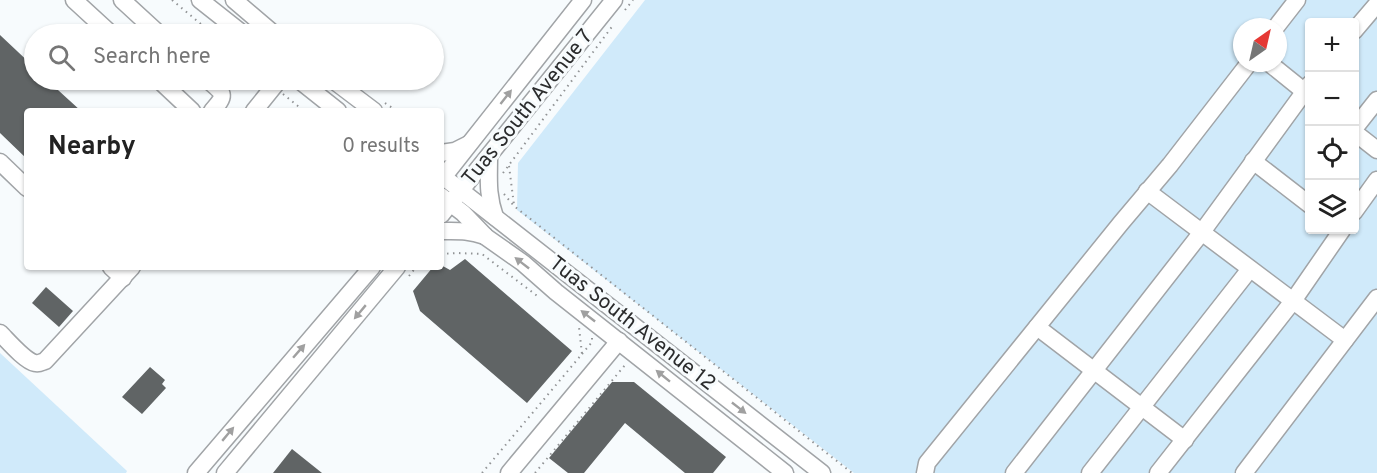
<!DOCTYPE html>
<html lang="en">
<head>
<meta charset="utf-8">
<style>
  :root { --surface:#fff; --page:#f6f6f6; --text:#222; --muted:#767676; --line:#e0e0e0 }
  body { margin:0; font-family:Overpass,sans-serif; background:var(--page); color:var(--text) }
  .controls { position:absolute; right:18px; top:18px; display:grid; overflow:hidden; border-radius:6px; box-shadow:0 2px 4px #0004 }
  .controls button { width:54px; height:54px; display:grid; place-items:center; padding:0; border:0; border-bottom:2px solid var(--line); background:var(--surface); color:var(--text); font:30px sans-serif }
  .compass { position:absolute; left:1233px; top:18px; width:54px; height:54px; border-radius:50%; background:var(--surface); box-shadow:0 2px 4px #0004; rotate:34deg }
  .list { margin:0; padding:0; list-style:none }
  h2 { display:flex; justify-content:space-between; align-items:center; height:78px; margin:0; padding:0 24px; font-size:26px }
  h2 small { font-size:20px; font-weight:400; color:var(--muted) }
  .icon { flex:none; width:33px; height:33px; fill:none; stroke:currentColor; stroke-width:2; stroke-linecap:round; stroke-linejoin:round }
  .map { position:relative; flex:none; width:1377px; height:473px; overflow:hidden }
  .search { position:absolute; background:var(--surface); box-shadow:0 2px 4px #0004; left:24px; top:24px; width:420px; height:66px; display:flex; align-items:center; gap:15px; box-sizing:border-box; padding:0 21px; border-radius:33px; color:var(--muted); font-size:22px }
  .panel { position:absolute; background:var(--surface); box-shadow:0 2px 4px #0004; left:24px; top:108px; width:420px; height:162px; border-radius:6px }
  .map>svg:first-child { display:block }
  .green { fill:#d0eafa; fill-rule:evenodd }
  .building { fill:#606465 }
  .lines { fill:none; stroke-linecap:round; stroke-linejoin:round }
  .minor-casing { stroke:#a1a4a7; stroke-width:19 }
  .path { stroke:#919395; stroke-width:2; stroke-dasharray:1.5 4.5; stroke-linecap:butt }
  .minor { stroke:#fff; stroke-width:16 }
  .oneway { fill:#a0a0a0 }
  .labels { text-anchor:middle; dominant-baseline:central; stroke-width:6; stroke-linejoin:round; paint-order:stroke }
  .street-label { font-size:21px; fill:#2b2c2d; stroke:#f7fbfd }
</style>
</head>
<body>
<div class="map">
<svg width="1377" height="473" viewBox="0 0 1377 473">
  <rect width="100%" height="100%" fill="#f7fbfd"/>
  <g class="green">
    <path d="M 645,0 L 1377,0 L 1377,473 L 854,473 L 517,210 L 518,163 ZM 1310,22 L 1354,22 L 1354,230 L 1310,230 ZM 1242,27 L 1278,27 L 1278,63 L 1242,63 Z"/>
    <polygon points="0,353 127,471 126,473 0,473"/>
  </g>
  <g class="building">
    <polygon points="0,35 34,67 34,80 47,80 81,111 27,111 27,159 0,133"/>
    <polygon points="465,259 572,351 527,403 420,311 413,291 433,267 441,267 441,265 450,270"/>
    <polygon points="46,287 73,311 59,327 32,303"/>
    <polygon points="150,367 165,380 162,384 166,388 142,414 122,397"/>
    <polygon points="612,382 634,382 726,457 713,473 685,473 625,423 584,473 568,473 549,458"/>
    <polygon points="292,449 322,473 273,473"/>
  </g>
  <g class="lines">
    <defs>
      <g id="minor">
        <polyline points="74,0 111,34"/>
        <polyline points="122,0 159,34"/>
        <polyline points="200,0 243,34"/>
        <polyline points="234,0 274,34"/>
        <polyline points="1276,27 1297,0"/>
        <polyline points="1354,31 1377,4"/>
        <polyline points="1269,63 1310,96"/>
        <polyline points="159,80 192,111"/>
        <path d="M 208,80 C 224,94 227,94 212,111"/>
        <polyline points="299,80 338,111"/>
        <polyline points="333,80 374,111"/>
        <polyline points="254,111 279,80"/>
        <polyline points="1354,129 1377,100"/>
        <polyline points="1354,132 1377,150"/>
        <polyline points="441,153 455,151 469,144"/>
        <path d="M 489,156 C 489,179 487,194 495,217"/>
        <polyline points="1253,161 1310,205"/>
        <polyline points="0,162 27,188"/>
        <polyline points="441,175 822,473"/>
        <polyline points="441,180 583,0"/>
        <polyline points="1147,191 1345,340"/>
        <polyline points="441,196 463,213 486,237 523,263 556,292 785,473"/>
        <polyline points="1354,212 1377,180"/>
        <polyline points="441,215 614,0"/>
        <path d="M 441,231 C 458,231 468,230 485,236"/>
        <polyline points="111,267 123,278"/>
        <polyline points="1037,327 1185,440"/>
        <path d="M 0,333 C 8,341 25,361 35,363 C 40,364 41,362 45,361 L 132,267"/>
        <polyline points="196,473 372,267"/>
        <polyline points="225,473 397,267"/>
        <polyline points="509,473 619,341"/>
        <polyline points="925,473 927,463 1121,223 1170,165 1249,63"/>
        <polyline points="1014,473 1202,232 1310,84"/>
        <polyline points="1090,473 1250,269"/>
        <polyline points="1158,473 1293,301 1342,230"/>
        <polyline points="1244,473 1377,298"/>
      </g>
    </defs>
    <use href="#minor" class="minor-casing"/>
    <g class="path">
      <polyline points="172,0 213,34"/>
      <polyline points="625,10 633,0"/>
      <polyline points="283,94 304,111"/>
      <polyline points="385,103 397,111"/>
      <polyline points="509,166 514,205"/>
      <polyline points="503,173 614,24"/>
      <polyline points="504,194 514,206 852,473"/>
      <polyline points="441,254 457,253 482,254 540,298"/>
      <polyline points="409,276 416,267"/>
      <polyline points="582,354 592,342 592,338"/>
      <polyline points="482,473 582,354 579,327"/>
      <polyline points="535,473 625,365"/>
    </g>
    <use href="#minor" class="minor"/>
  </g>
  <defs><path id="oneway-solid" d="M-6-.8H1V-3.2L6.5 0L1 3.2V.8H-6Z" transform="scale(1.5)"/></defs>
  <g class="oneway">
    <use href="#oneway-solid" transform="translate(506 97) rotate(-52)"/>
    <use href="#oneway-solid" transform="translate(522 263) rotate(-142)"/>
    <use href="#oneway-solid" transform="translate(360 312) rotate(130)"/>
    <use href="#oneway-solid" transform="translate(588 316) rotate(-142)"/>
    <use href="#oneway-solid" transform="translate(299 351) rotate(-49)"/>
    <use href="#oneway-solid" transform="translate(663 376) rotate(-141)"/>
    <use href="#oneway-solid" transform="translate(739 408) rotate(38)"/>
    <use href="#oneway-solid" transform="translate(228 434) rotate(-50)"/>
  </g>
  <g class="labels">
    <g class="street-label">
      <text transform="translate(528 108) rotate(-51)">Tuas South Avenue 7</text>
      <text transform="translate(632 324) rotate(38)">Tuas South Avenue 12</text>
    </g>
  </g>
</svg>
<div class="controls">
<button>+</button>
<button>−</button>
<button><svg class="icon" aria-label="locate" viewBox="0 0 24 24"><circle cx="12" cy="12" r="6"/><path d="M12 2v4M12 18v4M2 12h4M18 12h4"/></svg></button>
<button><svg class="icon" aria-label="layers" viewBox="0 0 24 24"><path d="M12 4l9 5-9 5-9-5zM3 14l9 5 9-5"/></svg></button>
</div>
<svg class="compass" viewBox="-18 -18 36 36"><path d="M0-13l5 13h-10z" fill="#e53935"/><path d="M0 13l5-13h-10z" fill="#767676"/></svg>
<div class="search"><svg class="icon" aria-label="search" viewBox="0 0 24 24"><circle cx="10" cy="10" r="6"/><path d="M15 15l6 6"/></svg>Search here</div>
<section class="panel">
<h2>Nearby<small>0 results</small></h2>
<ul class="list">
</ul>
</section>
</div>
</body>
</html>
